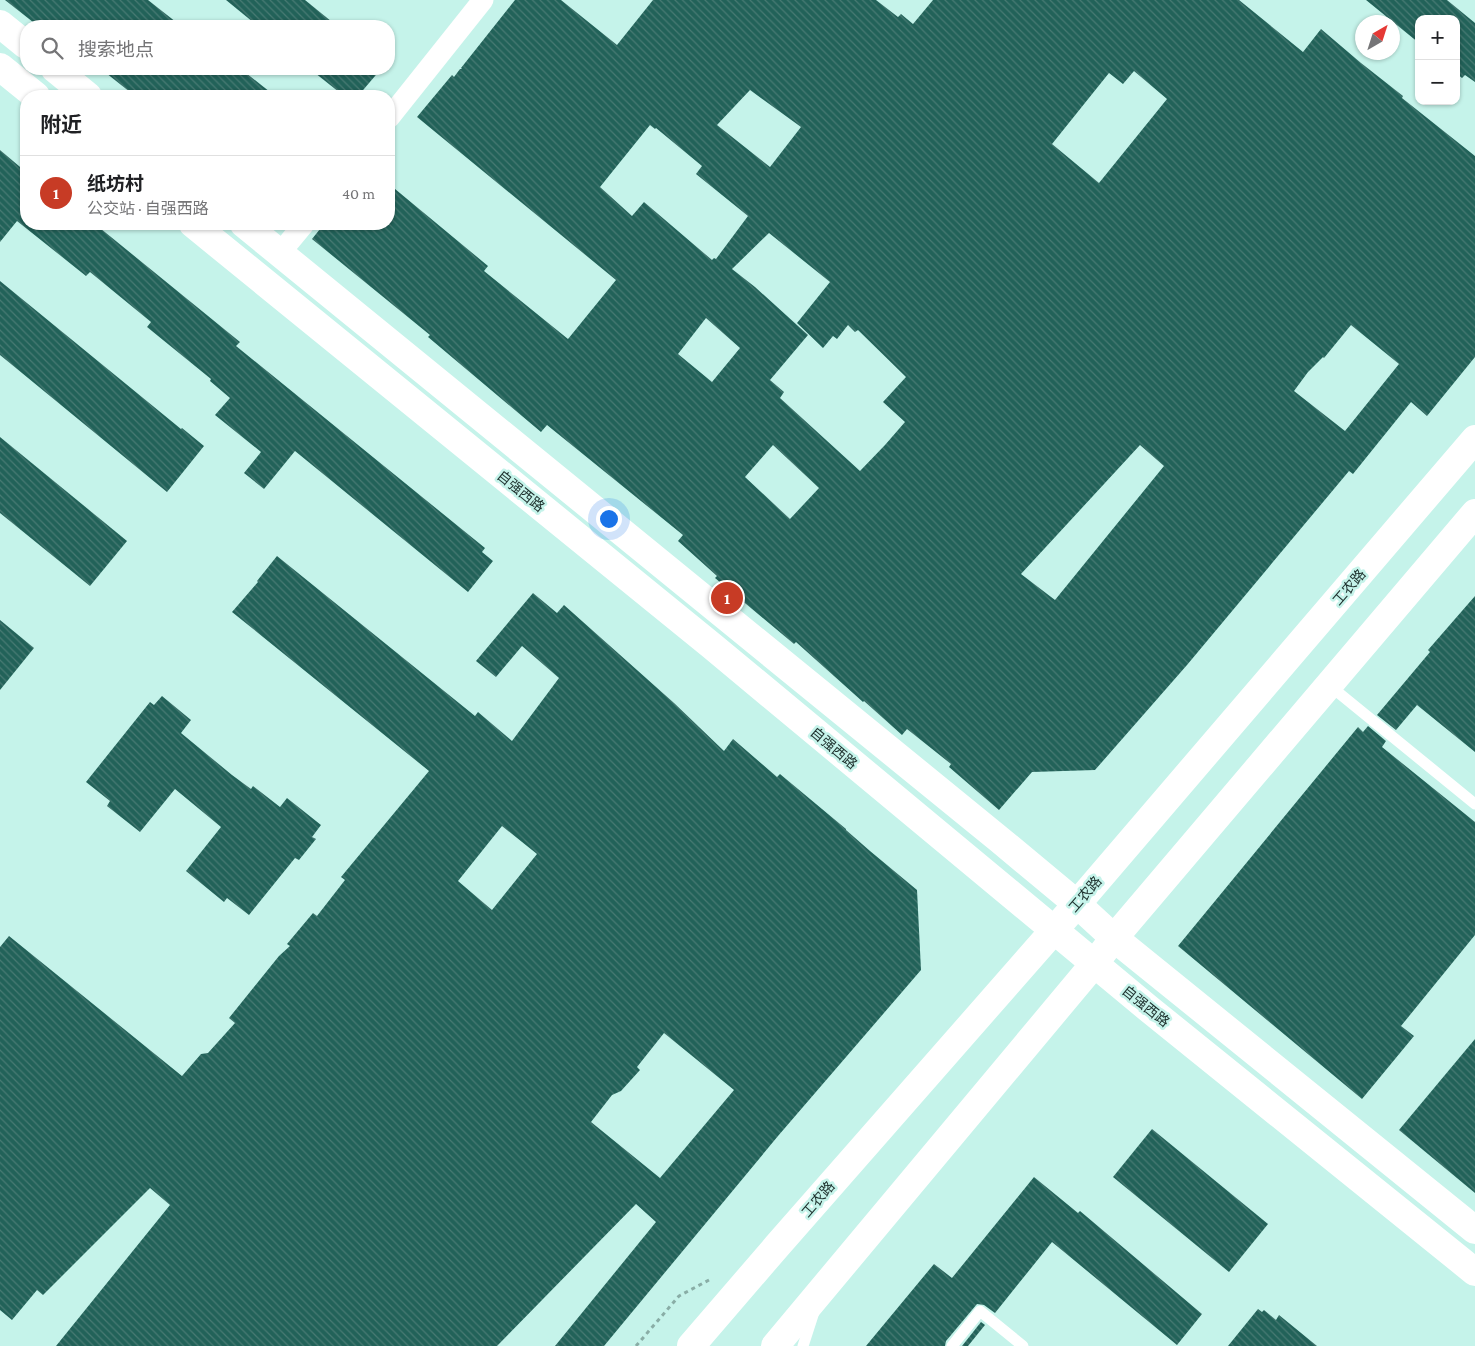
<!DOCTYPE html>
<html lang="zh">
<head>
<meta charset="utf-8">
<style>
  :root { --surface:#fff; --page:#f2f2f2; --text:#202124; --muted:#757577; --line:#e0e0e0; --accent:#c73b25 }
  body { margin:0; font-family:"Crimson Pro","Noto Sans SC",serif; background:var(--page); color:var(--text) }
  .controls { position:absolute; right:15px; top:15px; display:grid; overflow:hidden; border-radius:10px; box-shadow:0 1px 4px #0004 }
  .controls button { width:45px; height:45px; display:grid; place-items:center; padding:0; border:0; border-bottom:1px solid var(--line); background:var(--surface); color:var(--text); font:25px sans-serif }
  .compass { position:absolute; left:1355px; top:15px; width:45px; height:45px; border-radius:50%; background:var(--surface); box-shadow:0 1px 4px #0004; rotate:39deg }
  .you { position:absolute; left:608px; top:518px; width:18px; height:18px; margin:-12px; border:4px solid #fff; border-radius:50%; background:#1a73e8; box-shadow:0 0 0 8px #1a73e833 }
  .badge { display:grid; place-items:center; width:32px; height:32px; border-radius:50%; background:var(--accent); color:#fff; font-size:16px; font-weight:700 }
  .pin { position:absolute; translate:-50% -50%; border:2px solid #fff; box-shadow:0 1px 5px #0006 }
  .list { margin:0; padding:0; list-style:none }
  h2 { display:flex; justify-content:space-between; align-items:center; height:65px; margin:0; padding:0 20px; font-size:21px }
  h2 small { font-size:16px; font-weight:400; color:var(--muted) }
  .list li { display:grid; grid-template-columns:32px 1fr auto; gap:15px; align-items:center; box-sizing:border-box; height:75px; padding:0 20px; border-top:1px solid var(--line) }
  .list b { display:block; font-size:19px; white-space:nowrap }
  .list p { margin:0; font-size:16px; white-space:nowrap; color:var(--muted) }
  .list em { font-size:16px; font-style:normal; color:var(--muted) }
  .icon { flex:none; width:28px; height:28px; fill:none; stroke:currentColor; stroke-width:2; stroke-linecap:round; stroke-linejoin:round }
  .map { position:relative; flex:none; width:1475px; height:1346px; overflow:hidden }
  .search { position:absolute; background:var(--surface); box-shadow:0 1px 4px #0004; left:20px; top:20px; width:375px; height:55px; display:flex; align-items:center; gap:12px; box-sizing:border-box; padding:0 18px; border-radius:20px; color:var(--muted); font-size:19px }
  .panel { position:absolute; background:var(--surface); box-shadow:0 1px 4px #0004; left:20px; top:90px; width:375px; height:140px; border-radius:20px }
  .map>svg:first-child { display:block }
  .building { fill:url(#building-back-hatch); fill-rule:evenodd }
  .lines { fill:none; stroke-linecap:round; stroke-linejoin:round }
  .path { stroke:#89ada6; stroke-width:3; stroke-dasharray:4 4; stroke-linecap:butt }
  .lane { stroke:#fff; stroke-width:11 }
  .street { stroke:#fff; stroke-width:21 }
  .secondary { stroke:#fff; stroke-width:28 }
  .labels { text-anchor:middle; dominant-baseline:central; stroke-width:5; stroke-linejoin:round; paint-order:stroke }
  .street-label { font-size:14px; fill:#1d2f2c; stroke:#c5f3ea }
</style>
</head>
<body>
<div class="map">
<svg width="1475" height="1346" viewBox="0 0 1475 1346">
  <defs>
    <pattern id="building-back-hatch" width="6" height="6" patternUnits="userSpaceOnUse" patternTransform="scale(1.25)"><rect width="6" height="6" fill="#226259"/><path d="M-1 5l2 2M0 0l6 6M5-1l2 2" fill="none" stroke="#487a73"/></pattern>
  </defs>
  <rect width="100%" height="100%" fill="#c5f3ea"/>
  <g class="building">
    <polygon points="5,0 148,0 181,26 38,26"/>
    <polygon points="226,0 305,0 337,26 258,26"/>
    <path d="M 515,0 L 561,0 L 617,45 L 653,0 L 876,0 L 898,17 L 901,14 L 913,24 L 933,0 L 1239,0 L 1303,52 L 1321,29 L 1361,63 L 1403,96 L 1402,98 L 1475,156 L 1475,357 L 1427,416 L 1411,402 L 1353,474 L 1349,471 L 1187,665 L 1095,770 L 1032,772 L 999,810 L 949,767 L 951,764 L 907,729 L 902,735 L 864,701 L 863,702 L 796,642 L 794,644 L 715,578 L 717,576 L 678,541 L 683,535 L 547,425 L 541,432 L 428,337 L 430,335 L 312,239 L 324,224 L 389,224 L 389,184 L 488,266 L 484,271 L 568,339 L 616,280 L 417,117 L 452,75 L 454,77 L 460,69 L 462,69 L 461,68 ZM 1134,71 L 1167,99 L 1099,183 L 1052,144 L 1109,73 L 1123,84 ZM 750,90 L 801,127 L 770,167 L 717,125 ZM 650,125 L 655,129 L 656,128 L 702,166 L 696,174 L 748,216 L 716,259 L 714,258 L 712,260 L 644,202 L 632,216 L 600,187 ZM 769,233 L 830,282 L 797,323 L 823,348 L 833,336 L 837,339 L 848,325 L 855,332 L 858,330 L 906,377 L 883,402 L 905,422 L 885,445 L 860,471 L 780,398 L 784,392 L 770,380 L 808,335 L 755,287 L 732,269 ZM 706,318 L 740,348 L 712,382 L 678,354 ZM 1351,325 L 1399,364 L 1345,431 L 1294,391 L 1308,372 L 1323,357 L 1324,358 ZM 773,445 L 819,488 L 790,519 L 745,477 ZM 1140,445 L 1164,466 L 1055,600 L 1021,574 Z"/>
    <polygon points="1366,0 1447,0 1475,23 1475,82 1465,75 1462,78 1456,73 1456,19 1419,19 1419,43"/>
    <polygon points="101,69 241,69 275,96 135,96"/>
    <polygon points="310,69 381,69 358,96 344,96"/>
    <polygon points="0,150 26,172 26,224 95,224 240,342 236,346 485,548 482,552 493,561 468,592 295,451 264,489 244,473 261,452 215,415 230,398 210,381 211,379 147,327 151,322 90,272 86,276 17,221 0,242"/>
    <polygon points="0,281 181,429 182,428 204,446 167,492 0,355"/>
    <polygon points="0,437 127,541 90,586 0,513"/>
    <path d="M 277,556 L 475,716 L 478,712 L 512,741 L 559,678 L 522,646 L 496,677 L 476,661 L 533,593 L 557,613 L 564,605 L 674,703 L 724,751 L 733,739 L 777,777 L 780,774 L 846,829 L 846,830 L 870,851 L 917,890 L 921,970 L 778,1136 L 604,1346 L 555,1346 L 656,1222 L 636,1204 L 497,1346 L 56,1346 L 170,1205 L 150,1188 L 43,1295 L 37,1290 L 12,1320 L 0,1310 L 0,947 L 9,936 L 182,1076 L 201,1054 L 208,1053 L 235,1023 L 229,1018 L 279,956 L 290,946 L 287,944 L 313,913 L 317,916 L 345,880 L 341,877 L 429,771 L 232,612 L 258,582 L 257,581 ZM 502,826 L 537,854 L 492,910 L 458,881 ZM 664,1033 L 734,1090 L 660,1178 L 591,1122 L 612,1095 L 621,1091 L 640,1070 L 637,1067 Z"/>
    <polygon points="1475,596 1475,752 1417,705 1396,730 1377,715 1430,652 1428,650"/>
    <polygon points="0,620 34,648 0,690"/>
    <polygon points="162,696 191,720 181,733 232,775 251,789 253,786 280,807 287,798 321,825 312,837 316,839 299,860 295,858 249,915 227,898 224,902 186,871 221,827 175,789 140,832 107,806 110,801 86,782 150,702 154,705"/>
    <polygon points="1368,726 1386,741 1382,747 1475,822 1475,935 1401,1026 1414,1036 1362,1099 1178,946 1358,727 1363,732"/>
    <polygon points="1475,1039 1475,1193 1399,1130"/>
    <polygon points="1152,1129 1268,1224 1229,1272 1113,1177"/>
    <polygon points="1034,1177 1078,1213 1080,1211 1202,1314 1177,1345 1052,1242 995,1313 984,1305 977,1304 946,1341 945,1346 866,1346 934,1264 952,1278"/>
    <polygon points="1258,1309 1262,1312 1264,1310 1276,1320 1279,1315 1317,1346 1228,1346"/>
    <polygon points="981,1322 985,1325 968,1346 962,1346"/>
  </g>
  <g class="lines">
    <polyline class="path" points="636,1346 679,1296 709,1280"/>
    <g class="lane">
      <polyline points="1329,685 1475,804"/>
      <polyline points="803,1346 814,1312"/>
      <polyline points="952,1346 980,1311 1023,1346"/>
    </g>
    <g class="street">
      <polyline points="389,118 483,0"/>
      <polyline points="280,253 304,224"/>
    </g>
    <g class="secondary">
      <polyline points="0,24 26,45"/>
      <polyline points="0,67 36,96"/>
      <polyline points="55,69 88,96"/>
      <polyline points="193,224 712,646 1149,1009 1475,1272"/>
      <polyline points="244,224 1000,840 1077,904 1114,938 1475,1230"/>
      <polyline points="691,1346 777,1246 1077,904 1475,439"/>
      <polyline points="775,1346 1094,964 1114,938 1475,513"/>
    </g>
  </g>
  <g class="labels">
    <g class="street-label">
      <text transform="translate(521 491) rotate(39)">自强西路</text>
      <text transform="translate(1349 587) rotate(-49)">工农路</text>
      <text transform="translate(834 748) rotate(40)">自强西路</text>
      <text transform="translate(1085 894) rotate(-49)">工农路</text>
      <text transform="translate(1146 1006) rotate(39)">自强西路</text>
      <text transform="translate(818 1199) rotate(-49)">工农路</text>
    </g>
  </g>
</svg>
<div class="controls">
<button>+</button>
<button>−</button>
</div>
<svg class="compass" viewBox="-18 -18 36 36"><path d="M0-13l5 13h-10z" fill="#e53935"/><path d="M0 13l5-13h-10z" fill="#757577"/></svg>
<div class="you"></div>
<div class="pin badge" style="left:727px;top:598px">1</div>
<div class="search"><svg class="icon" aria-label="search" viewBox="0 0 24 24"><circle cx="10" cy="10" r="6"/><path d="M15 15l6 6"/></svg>搜索地点</div>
<section class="panel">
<h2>附近<small></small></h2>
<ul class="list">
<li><span class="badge">1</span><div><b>纸坊村</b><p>公交站 · 自强西路</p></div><em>40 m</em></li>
</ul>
</section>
</div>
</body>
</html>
